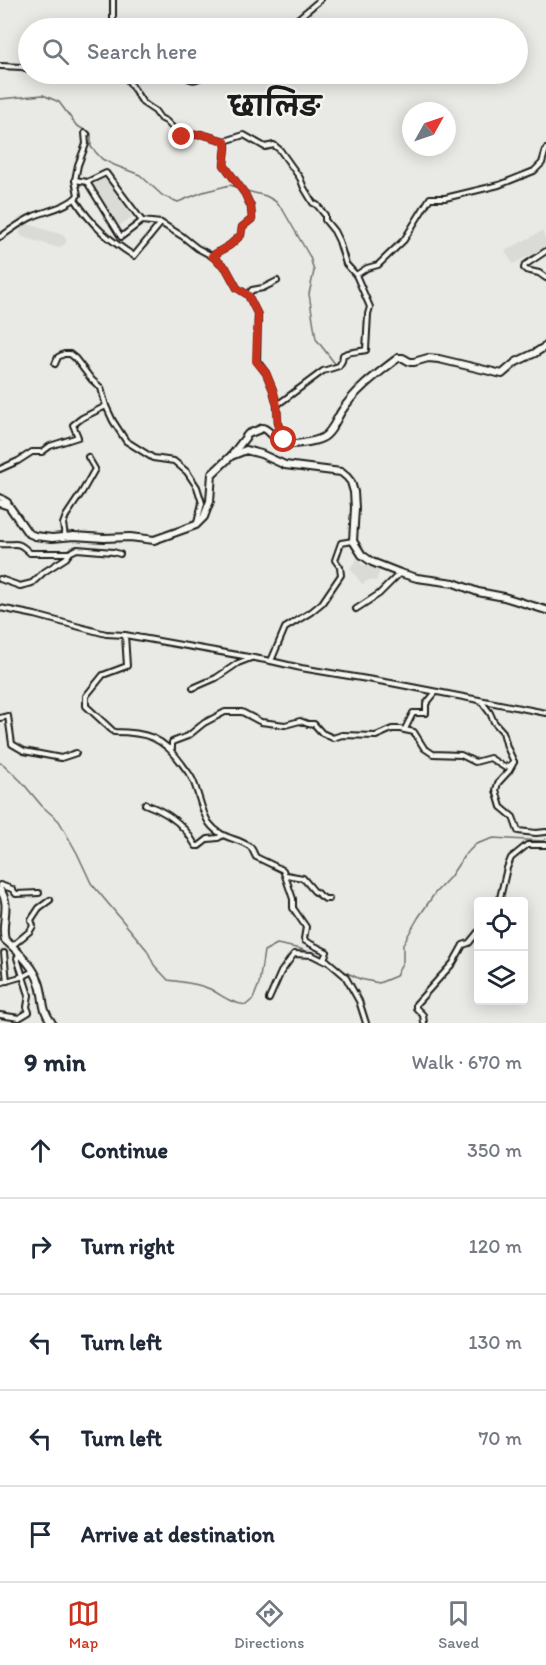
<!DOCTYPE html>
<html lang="en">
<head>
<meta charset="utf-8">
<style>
  :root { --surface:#fff; --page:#f2f2f3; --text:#1f2937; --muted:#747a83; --line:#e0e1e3; --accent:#c8321e }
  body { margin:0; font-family:Itim,"Playpen Sans Deva",sans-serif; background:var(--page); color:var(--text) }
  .controls { position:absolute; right:18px; bottom:18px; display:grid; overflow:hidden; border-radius:6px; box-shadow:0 3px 15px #0003 }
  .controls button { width:54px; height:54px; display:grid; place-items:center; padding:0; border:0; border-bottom:2px solid var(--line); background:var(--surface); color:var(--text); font:30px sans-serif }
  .compass { position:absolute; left:402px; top:102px; width:54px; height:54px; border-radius:50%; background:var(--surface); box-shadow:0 3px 15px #0003; rotate:50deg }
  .stop { position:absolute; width:18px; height:18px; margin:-14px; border:4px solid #c8321e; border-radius:50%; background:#fff }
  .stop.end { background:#c8321e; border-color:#fff; box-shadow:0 2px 6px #0008 }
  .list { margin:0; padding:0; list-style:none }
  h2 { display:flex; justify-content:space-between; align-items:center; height:78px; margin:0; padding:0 24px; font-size:26px }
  h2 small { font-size:20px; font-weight:400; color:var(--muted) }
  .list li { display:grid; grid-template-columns:39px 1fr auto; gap:18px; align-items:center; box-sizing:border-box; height:96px; padding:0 24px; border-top:2px solid var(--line) }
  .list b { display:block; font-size:22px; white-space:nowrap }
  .list em { font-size:20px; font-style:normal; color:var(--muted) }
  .icon { flex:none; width:33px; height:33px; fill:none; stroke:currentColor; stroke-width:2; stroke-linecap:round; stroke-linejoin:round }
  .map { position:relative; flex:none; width:546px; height:1023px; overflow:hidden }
  .search { position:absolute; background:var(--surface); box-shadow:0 3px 15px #0003; left:18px; right:18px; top:18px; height:66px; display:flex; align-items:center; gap:15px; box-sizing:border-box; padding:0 21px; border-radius:33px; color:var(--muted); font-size:22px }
  .sheet { height:558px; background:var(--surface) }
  nav { display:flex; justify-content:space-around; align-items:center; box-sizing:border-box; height:84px; border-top:2px solid var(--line); background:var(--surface); font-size:16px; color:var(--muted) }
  nav a { display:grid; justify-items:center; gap:3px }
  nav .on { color:var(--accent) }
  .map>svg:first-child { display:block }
  .built { fill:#dadad6 }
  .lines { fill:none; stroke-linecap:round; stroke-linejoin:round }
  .stream { stroke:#6d6d6c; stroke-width:1.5 }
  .street-casing { stroke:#1c1c1c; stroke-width:8 }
  .secondary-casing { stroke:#1c1c1c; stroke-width:10 }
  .street { stroke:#f6f6f2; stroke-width:4 }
  .secondary { stroke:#f6f6f2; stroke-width:6 }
  .route { stroke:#c8321e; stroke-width:8 }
  .labels { text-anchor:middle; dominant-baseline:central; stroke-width:5; stroke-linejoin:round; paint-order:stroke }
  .district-label { font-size:27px; font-weight:bold; fill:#1c1c1c; stroke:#f6f6f2 }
</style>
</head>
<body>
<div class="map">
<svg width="546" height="1023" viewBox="0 0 546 1023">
  <rect width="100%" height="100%" fill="#e9e9e5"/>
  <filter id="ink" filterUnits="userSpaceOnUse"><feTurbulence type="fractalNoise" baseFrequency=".0167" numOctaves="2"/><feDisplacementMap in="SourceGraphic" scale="12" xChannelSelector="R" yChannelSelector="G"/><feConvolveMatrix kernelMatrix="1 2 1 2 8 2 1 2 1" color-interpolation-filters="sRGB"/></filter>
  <g filter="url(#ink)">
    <g class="built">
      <polygon points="105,177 132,217 119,226 91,186"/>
      <polygon points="27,224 63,235 66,239 66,243 59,248 23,237 20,234 20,230 23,226"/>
      <polygon points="542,231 546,240 546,247 513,264 505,251"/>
      <polygon points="358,558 363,566 367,564 380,570 376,581 369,580 362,584 350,568"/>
    </g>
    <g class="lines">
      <g class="stream">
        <polyline points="0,99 43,95 59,102 76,125 91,134 91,147 102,159 114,165 140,175 163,196 178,202 203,192 230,185 239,188"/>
        <polyline points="243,190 266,196 275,201 283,210 310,257 314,271 309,294 316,339 336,365"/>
        <path d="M 0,763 L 3,764 L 21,781 L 42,806 L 59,821 L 77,853 L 91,883 L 147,950 L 154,965 L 168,980 C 182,982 197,983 210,989 C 225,997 228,1002 246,1005 L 253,999 L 259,984 L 264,951 L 277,944 L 301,949 L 309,953"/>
        <polyline points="339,969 360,979 379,983 396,976 403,961 403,944 418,918 435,893 450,877 464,856 476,844 494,838 543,841 546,839"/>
      </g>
      <defs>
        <g id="street">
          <polyline points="113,0 113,28"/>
          <polyline points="283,28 289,26 320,0"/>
          <polyline points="0,66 22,67 28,69"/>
          <polyline points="124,74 143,103 155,111 160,118 166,121 182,137 201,134 225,141 244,135 265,147 274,145 280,150 300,178 304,188 313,203 317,205 325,215 325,220 334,231 339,241 346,264 356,275"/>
          <path d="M 182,74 C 193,83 195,80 208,74"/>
          <polyline points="75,180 78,165 86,144 85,133 87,134"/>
          <path d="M 75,199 C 92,226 108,239 134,256 L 161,223"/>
          <polyline points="142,221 106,173 87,182 121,237 142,221 161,223 182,236 197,248 212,256 226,268 237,288 248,295 258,315 257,361 266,373 273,390 277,405 278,423 284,440 284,444"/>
          <path d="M 0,237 C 11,230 22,221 34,216 C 46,211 70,206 78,195 L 75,180 L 87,182"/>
          <polyline points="546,251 525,265 524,268 526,270 539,273 546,278"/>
          <polyline points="212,256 230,245 241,235 242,227 252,219 251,207 245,194 224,165 226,147 225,141"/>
          <polyline points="248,295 252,290 263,288 277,281"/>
          <polyline points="55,364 58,357 64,354 70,354 75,358 92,380 101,388 106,406 113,421 126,441 153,458 174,461 187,472 197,487 202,503 197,523"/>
          <path d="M 277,405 L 323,371 L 339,366 L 342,361 L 343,355 C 350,351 358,352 366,350 L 368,314 L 370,307 L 356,275 L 367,268 L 378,265 L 404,240 L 430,198 L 445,198 L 499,185 L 534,171 L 542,163 L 546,149"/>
          <polyline points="0,469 18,461 32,452 42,452 50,446 78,437 73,425 82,418 106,406"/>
          <polyline points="0,497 8,502 9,505"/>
          <polyline points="65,536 63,524 66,516 82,492 95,469 88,457"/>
          <path d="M 0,544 C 17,546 16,539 30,553 L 69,553 L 77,549 L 113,552 L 120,554"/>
          <polyline points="0,579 20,586 32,583 44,572 66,558 69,554"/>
          <polyline points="0,608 35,615 106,634 125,635 271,661 301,668 391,683 546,713"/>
          <polyline points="356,609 379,594 400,573"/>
          <path d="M 125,635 L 127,666 L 103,675 L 86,696 L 86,706 L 114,732 C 146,732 163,737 182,764 C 186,770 192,776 194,783 C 199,795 202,813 209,823 C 221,839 235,837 249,846 C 253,848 253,853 256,857 L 283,870 L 293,899 L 293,908 L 306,927 L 304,939 L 305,941 L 327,952 L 324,958 L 345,976 L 359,1001 L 366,1023"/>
          <polyline points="271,661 285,628 311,612 322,603 341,575 340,567 335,560 341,543 353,541"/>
          <polyline points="193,688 216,678 238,663 251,658"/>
          <polyline points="481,701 490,713 494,722 503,732 507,747 514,762 509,771 498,783 496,790 501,807 513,817 518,831 536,833 546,832"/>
          <polyline points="0,718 8,716 12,744 24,751 61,758 76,753"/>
          <polyline points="405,729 413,713 426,713 426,704 435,693"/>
          <polyline points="172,748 172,742 188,736 204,723 225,712 242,712 261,722 285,725 300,721 308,724 314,724 322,733 333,738 342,735 376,736 392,729 400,729 414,732 424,748 433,754 461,755 475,762 490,758 504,767 509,766 514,762"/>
          <path d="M 145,804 C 159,809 175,818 185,830 C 190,835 192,841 196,846 L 199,846 L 208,839 L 218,838 L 223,835"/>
          <polyline points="286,875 303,878 314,891 325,899 329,899"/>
          <polyline points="0,885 12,889 16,894 39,893"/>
          <polyline points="499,902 507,868 511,858 527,845 546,845"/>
          <polyline points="12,946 30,931 33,926 31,920 39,908 50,900"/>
          <polyline points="4,953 7,981"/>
          <polyline points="0,984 3,982 24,976 33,971"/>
          <polyline points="269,999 281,972 294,954 312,955 324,961"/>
          <polyline points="0,1015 19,1018 29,1012 27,1007 29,995 17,958 20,954"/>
          <polyline points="424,1023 423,1015 416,1008 416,1004 453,963 463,945 469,943 478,932"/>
        </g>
        <g id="secondary">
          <path d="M 232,455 L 248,434 L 263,428 C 272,431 275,443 285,444 C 293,445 314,442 322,438 C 331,434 336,420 341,412 C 355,390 377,374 398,358 L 403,358 L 410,362 L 414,362 L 428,358 L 439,359 L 502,374 L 516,362 L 535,353 L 546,346"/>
          <polyline points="0,503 9,506 28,533 35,536 52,538 74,536 104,538 130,537 154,540 196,525 204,517 210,501 212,474 231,456 246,450 261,454 285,465 341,472 347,477 351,482 354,492 355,508 353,541 362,555 372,562 400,573 417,578 454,583 478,592 504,597 546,610"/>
          <path d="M 0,890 C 12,905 0,923 5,940 C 18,951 33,965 39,982 C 45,998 40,1008 52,1023"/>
        </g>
      </defs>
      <use href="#street" class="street-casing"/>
      <use href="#secondary" class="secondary-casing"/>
      <use href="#street" class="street"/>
      <use href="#secondary" class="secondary"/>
    </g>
  </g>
  <g class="lines" filter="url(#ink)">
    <polyline class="route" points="182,137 201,134 225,141 226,147 224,165 245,194 251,207 252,219 242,227 241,235 230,245 212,256 226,268 237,288 248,295 258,315 256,361 266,373 273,390 277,405 278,423 284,440"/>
  </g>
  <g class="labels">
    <g class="district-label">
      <text x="275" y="106">छालिङ</text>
    </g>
  </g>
</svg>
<div class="controls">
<button><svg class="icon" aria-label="locate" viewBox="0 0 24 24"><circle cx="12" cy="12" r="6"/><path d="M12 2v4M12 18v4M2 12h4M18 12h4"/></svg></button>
<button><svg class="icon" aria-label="layers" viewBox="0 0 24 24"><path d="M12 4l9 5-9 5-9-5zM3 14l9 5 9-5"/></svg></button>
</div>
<svg class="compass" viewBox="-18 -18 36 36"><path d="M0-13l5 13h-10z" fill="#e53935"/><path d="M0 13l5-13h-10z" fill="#747a83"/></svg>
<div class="stop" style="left:284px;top:440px"></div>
<div class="stop end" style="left:182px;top:137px"></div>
<div class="search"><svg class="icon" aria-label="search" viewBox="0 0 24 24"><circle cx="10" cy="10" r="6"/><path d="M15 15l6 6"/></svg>Search here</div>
</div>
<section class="sheet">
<h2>9 min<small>Walk · 670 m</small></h2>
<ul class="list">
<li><svg class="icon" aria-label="ahead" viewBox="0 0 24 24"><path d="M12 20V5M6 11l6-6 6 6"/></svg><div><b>Continue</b></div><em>350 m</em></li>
<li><svg class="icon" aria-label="right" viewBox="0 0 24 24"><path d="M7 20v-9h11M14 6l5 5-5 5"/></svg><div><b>Turn right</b></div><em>120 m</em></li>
<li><svg class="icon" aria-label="left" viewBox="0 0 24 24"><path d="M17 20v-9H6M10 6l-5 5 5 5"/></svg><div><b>Turn left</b></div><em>130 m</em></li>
<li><svg class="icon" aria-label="left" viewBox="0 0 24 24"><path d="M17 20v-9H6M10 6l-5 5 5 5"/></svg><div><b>Turn left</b></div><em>70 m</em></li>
<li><svg class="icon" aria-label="arrive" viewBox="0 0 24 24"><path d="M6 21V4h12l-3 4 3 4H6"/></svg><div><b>Arrive at destination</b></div></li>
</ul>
</section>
<nav>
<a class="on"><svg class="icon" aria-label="map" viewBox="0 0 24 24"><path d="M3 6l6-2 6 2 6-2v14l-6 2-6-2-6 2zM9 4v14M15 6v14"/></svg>Map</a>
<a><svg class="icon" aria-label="directions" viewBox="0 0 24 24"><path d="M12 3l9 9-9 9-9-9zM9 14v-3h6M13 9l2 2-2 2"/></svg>Directions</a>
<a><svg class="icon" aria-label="saved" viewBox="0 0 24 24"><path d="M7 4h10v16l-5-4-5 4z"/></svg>Saved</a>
</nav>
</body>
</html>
